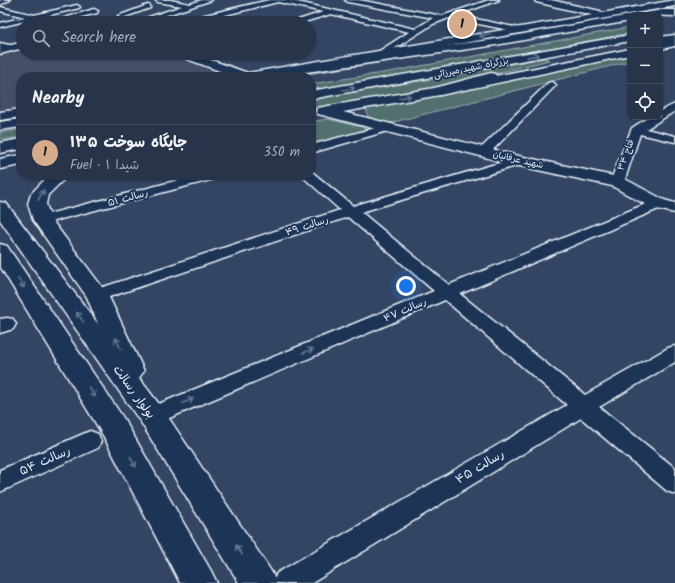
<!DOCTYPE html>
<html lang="en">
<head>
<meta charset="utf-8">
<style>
  :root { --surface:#27344a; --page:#333f54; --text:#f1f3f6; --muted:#a4aab5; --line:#434f62; --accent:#d6ab8b }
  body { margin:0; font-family:Kalam,"Playpen Sans Arabic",sans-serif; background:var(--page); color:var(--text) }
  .controls { position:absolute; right:12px; top:12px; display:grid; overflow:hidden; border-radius:8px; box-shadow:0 1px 3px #0004 }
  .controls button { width:36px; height:36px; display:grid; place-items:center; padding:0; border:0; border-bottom:1px solid var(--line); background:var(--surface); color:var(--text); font:20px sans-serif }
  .you { position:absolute; left:406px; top:286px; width:14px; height:14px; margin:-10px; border:3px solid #fff; border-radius:50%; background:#1a73e8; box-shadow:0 0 0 6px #1a73e833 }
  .badge { display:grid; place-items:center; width:26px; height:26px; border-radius:50%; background:var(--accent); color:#111; font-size:13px; font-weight:700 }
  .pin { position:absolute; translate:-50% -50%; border:2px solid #fff; box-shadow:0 1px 4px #0006 }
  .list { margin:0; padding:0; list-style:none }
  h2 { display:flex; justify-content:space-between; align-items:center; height:52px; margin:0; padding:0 16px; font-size:17px }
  h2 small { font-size:13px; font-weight:400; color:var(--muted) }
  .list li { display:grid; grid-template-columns:26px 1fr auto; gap:12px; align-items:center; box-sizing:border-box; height:56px; padding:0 16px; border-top:1px solid var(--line) }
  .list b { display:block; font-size:15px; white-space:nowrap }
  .list p { margin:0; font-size:13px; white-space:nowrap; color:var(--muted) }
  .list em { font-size:13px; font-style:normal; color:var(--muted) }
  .icon { flex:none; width:22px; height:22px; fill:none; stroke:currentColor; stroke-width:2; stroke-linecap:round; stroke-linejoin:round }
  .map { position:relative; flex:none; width:675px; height:583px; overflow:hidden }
  .search { position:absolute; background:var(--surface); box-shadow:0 1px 3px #0004; left:16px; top:16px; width:300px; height:44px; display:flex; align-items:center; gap:10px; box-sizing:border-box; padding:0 14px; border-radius:22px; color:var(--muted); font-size:15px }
  .panel { position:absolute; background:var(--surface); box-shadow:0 1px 3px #0004; left:16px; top:72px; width:300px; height:108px; border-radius:16px }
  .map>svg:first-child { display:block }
  .built { fill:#44506b }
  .green { fill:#516f6e; stroke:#9cb0b3 }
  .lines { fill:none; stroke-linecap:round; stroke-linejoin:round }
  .street-casing { stroke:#e8f1f8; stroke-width:3 }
  .secondary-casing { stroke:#e8f1f8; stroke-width:3 }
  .primary-casing { stroke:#e8f1f8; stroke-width:3 }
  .highway-casing { stroke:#e8f1f8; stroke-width:3 }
  .street { fill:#1d3557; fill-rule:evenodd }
  .secondary { fill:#1d3557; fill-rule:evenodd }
  .primary { fill:#1d3557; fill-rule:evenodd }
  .highway { fill:#1d3557; fill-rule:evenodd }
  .oneway { stroke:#64778f }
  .labels { text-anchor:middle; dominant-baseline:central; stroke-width:4; stroke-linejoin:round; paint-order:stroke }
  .far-street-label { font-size:9px; fill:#e8f1f8; stroke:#1d3557 }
  .street-label { font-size:10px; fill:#e8f1f8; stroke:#1d3557 }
  .near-street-label { font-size:12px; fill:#e8f1f8; stroke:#1d3557 }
</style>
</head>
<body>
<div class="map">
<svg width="675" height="583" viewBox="0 0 675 583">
  <rect width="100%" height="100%" fill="#344563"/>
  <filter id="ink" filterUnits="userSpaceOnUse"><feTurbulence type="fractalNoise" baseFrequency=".025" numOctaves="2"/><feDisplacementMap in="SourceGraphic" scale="8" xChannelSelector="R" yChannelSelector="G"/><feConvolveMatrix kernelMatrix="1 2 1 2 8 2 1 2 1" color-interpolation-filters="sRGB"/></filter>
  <g filter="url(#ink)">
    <polygon class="built" points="23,47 23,53 167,53 227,77 21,77 21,109 0,112 0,54"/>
    <g class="green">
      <polygon points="675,5 675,13 660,15 630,15 630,20 399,54"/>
      <polygon points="630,27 630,33 399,77 311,91 311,84 389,72"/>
      <polygon points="449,52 287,77 265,77 330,66"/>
      <polygon points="630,55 630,61 390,123 368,117 366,108"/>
      <polygon points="544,58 549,60 439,88 311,109 311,99 427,80"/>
      <polygon points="327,119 362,127 368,131 311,145 311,122"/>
      <polygon points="21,129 21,137 0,140 0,133"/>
    </g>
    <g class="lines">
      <defs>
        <g id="street">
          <polygon points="155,0 170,0 190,4 202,0 212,0 143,23 131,23 182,6 158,2"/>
          <polygon points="269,0 289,0 415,29 433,18 348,2 345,0 359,0 442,16 489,0 499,0 457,15 519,28 523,30 519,32 449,18 433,24 384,55 380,52 381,50 409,32 331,14 301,23 289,23 323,12 278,2 192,23 179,23 180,21"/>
          <polygon points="77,5 80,7 79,8 0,27 0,23 25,17 0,11 0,7 34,15"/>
          <polygon points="148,5 150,6 150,8 122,18 118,16"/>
          <polygon points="94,9 98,11 97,13 66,21 62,19"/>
          <polygon points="0,43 14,46 15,48 11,51 0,49"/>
          <polygon points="551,82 554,83 556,85 554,87 488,155 480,155 478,152 480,149 548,83"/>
          <polygon points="675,104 675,111 646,129 675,136 675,142 640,134 624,182 622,185 612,185 610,182 632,128 649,117 660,117 660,111"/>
          <polygon points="387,125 391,126 393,128 391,130 311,153 311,145"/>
          <polygon points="519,157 523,158 525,161 523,164 361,212 449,285 653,201 658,200 663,201 665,204 663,207 460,294 585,395 668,348 675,346 675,362 599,407 675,468 675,494 667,491 581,418 312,583 273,583 277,573 567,405 445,300 160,422 152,425 144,422 141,416 144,410 434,291 348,217 103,299 97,301 91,299 88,295 91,291 340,210 301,175 311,175 312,172 353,206"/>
          <polygon points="198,175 219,175 218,178 42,224 37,223 35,220 37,217"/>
          <polygon points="7,318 13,319 16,324 13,329 0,333 0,319"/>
          <polygon points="90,431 98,434 101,441 98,448 0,492 0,470"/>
        </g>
        <g id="secondary">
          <polygon points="0,0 10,0 0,5"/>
          <polygon points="535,0 551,0 600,11 602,13 675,0 675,6 269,77 236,77 176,55 174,53 191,53 248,73 592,15 536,2"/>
          <polygon points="98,20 106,21 108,23 93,23"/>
          <polygon points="675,40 675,46 660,49 660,43"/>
          <polygon points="23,42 23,48 0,54 0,48"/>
          <polygon points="630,49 630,55 440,95 343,112 519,156 623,178 664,200 675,203 675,213 652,208 612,186 519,166 318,114 316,111 318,108 323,107 440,87"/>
          <polygon points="21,109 21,117 0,120 0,112"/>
          <polygon points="21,155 21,165 0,169 0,159"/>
        </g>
        <g id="primary">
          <polygon points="49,175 68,175 48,195 46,204 51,219 108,295 144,371 139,378 162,408 271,571 277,583 239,583 142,424 0,220 0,202 6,203 98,324 87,297 33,220 28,204 31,194"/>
          <polygon points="0,244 7,246 124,419 211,571 217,583 180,583 104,437 0,266"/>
        </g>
        <g id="highway">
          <polygon points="662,10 675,10 675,16 643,15 645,13"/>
          <polygon points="630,15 630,21 490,46 299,73 295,72 293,69 295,66 299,65 490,40"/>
          <polygon points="630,35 630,41 311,99 311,91"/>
          <polygon points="675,35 675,41 660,43 660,37"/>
          <polygon points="491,73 495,74 497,77 495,80 440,95 435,94 434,91 435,88"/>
          <polygon points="21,119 21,127 0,130 0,122"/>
          <polygon points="21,139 21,149 0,153 0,143"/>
        </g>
      </defs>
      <use href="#street" class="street-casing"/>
      <use href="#secondary" class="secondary-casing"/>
      <use href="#primary" class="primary-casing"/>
      <use href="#highway" class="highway-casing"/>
      <use href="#street" class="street"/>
      <use href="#secondary" class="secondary"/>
      <use href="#primary" class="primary"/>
      <use href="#highway" class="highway"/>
    </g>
    <defs><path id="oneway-shaft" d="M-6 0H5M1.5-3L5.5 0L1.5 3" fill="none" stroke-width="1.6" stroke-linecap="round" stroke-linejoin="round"/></defs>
    <g class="oneway">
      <use href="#oneway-shaft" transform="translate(485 35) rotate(170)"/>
      <use href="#oneway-shaft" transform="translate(533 56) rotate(-11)"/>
      <use href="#oneway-shaft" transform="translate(349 89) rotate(-10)"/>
      <use href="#oneway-shaft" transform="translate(405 97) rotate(-10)"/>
      <use href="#oneway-shaft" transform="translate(41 195) rotate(-61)"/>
      <use href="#oneway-shaft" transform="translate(21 283) rotate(57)"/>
      <use href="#oneway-shaft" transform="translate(80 317) rotate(-126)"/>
      <use href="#oneway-shaft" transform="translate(118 343) rotate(-115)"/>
      <use href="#oneway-shaft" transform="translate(308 351) rotate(-23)"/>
      <use href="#oneway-shaft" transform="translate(92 392) rotate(57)"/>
      <use href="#oneway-shaft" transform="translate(188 401) rotate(-23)"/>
      <use href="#oneway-shaft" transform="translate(133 462) rotate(61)"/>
      <use href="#oneway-shaft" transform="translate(239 550) rotate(-123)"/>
    </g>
  </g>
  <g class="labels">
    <g class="far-street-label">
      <text transform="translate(471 68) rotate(-11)">بزرگراه شهید میرزائی</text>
      <text transform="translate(626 155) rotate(-70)">فتاح ۳۴</text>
      <text transform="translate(518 160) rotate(13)">شهید عرفانیان</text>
    </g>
    <g class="street-label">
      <text transform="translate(128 198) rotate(-15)">رسالت ۵۱</text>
      <text transform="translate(307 226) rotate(-18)">رسالت ۴۹</text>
      <text transform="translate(405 310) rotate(-23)">رسالت ۴۷</text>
    </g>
    <g class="near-street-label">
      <text transform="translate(134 392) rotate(54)">بولوار رسالت</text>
      <text transform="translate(45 461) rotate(-24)">رسالت ۵۴</text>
      <text transform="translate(480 467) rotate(-31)">رسالت ۴۵</text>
    </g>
  </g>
</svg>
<div class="controls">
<button>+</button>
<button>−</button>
<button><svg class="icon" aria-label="locate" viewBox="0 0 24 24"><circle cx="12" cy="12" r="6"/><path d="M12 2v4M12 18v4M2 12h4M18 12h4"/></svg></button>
</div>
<div class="you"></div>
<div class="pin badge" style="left:462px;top:24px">1</div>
<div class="search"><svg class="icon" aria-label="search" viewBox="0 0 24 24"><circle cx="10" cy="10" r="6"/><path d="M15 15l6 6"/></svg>Search here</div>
<section class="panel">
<h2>Nearby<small></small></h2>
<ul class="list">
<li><span class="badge">1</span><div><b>جایگاه سوخت ۱۳۵</b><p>Fuel · شیدا ۱</p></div><em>350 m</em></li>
</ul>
</section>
</div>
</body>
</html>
